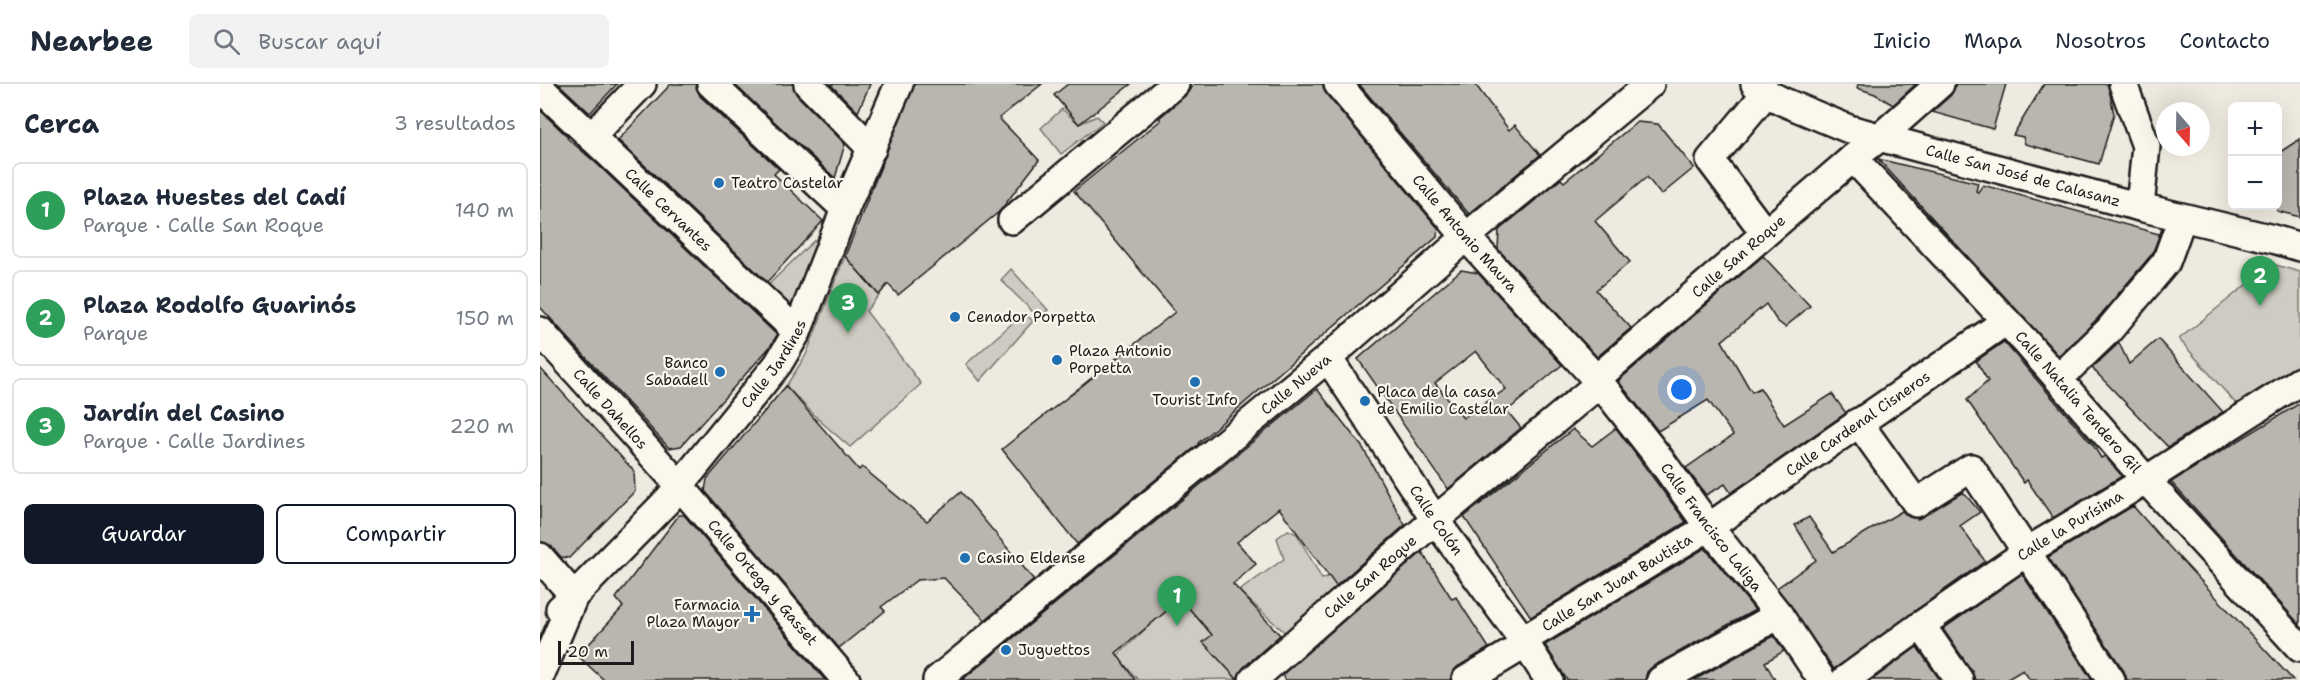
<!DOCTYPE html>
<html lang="es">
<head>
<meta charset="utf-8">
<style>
  :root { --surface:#fff; --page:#f2f2f3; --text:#1f2937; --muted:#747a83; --line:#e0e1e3; --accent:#111827 }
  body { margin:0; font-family:"Shantell Sans",sans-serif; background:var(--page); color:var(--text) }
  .controls { position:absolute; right:18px; top:18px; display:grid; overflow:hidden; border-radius:9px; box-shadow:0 6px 24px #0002 }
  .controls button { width:54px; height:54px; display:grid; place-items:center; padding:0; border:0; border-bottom:2px solid var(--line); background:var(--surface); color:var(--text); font:30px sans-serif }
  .compass { position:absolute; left:1616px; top:18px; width:54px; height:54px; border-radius:50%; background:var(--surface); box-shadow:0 6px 24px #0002; rotate:160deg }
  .scale { position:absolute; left:18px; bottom:15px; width:76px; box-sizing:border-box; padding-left:6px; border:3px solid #1c1c1c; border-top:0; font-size:16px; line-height:21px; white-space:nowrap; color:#1c1c1c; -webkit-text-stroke:4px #fbf7ec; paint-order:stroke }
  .you { position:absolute; left:1142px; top:306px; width:21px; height:21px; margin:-15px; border:4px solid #fff; border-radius:50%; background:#1a73e8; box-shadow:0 0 0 9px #1a73e833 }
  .badge { display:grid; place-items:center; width:39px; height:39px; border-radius:50%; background:var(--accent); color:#fff; font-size:20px; font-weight:700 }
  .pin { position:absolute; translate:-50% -50px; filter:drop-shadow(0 2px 3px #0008) }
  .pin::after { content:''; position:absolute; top:32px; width:21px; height:18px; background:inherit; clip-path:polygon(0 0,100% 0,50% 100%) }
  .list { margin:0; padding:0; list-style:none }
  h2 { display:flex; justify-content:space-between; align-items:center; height:78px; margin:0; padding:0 24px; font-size:26px }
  h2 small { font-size:20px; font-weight:400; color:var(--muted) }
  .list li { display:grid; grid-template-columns:39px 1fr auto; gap:18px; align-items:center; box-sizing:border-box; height:96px; margin:0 12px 12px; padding:0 12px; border:2px solid var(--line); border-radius:9px }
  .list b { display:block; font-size:22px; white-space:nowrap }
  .list p { margin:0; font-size:20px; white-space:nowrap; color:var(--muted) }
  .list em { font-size:20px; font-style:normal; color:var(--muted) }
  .actions { display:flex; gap:12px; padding:18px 24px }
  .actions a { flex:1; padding:14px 0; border:2px solid var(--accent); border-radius:9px; text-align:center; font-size:21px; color:var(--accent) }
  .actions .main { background:var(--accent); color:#fff }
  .icon { flex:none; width:33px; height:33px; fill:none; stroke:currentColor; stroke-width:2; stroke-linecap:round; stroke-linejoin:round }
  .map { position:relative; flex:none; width:1760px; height:596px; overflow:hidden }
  header { display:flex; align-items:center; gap:36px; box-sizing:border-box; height:84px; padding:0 30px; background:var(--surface); border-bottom:2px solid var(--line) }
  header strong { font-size:28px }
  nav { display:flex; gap:33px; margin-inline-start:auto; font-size:21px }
  .search { width:420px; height:54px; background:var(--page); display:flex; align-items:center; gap:15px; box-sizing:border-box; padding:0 21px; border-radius:9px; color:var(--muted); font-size:22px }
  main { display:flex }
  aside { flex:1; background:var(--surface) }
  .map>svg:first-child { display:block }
  .green { fill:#ceccc2; stroke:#75746f; stroke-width:1.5 }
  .building { fill:#b9b6af; stroke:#1c1c1c; stroke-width:1.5; fill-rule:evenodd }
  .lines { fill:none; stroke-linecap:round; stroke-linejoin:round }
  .minor-casing { stroke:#1c1c1c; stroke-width:32 }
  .minor { stroke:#fbf7ec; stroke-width:27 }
  .poi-dot { fill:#1f6fb2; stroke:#fbf7ec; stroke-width:2 }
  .labels { text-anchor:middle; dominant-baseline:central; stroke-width:4.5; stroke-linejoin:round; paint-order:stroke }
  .street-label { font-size:15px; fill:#1c1c1c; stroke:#fbf7ec }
  .poi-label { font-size:15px; fill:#1c1c1c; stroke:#fbf7ec; text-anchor:start }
</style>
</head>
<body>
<header>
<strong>Nearbee</strong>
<div class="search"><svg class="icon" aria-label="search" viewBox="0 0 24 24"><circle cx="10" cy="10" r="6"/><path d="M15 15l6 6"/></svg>Buscar aquí</div>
<nav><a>Inicio</a><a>Mapa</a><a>Nosotros</a><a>Contacto</a></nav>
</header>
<main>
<aside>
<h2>Cerca<small>3 resultados</small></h2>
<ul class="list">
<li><span class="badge" style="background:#2e9e5b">1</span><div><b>Plaza Huestes del Cadí</b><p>Parque · Calle San Roque</p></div><em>140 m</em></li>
<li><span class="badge" style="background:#2e9e5b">2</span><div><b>Plaza Rodolfo Guarinós</b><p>Parque</p></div><em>150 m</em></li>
<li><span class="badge" style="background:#2e9e5b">3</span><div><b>Jardín del Casino</b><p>Parque · Calle Jardines</p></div><em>220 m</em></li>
</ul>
<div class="actions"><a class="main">Guardar</a><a>Compartir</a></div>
</aside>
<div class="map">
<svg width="1760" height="596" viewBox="0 0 1760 596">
  <rect width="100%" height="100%" fill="#eeeadf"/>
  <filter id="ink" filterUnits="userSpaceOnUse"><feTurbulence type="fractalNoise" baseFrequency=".0167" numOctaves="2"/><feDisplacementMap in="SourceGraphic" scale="12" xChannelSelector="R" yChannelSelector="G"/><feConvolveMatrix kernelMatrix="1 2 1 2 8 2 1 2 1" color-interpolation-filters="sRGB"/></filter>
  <g filter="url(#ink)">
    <g class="green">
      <polygon points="522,25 539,40 557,32 563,38 521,70 501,44"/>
      <polygon points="290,141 255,230 225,204"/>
      <polygon points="305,172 339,211 326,227 381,300 310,363 279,336 246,302 266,271"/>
      <polygon points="1732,180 1760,188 1760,281 1697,321 1639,255"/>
      <polygon points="471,185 508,226 499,234 461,196"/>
      <polygon points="484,229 493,237 440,297 426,280"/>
      <polygon points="748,446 757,450 782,495 799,488 807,508 751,554 699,507 744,475 737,454"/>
      <polygon points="639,513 714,595 598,596 577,572"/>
    </g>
    <g class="building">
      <polygon points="19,0 77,0 50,29"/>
      <polygon points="131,0 156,0 160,12 239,85 234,90 283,137 227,198 78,56"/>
      <polygon points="194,0 253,0 257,11 305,60 295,94"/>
      <polygon points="290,0 330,0 318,28"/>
      <polygon points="374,0 502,0 459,34 499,76 460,127 358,211 348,200 339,211 305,172"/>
      <polygon points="528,0 591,0 539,40 514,11"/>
      <polygon points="654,0 783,0 786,10 898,144 897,153 658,359 659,360 537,460 462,365 635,228 534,107 621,36 619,34 645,12"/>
      <polygon points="819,0 935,0 969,46 975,41 1000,71 929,130"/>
      <polygon points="1318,0 1376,0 1353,21 1335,10 1317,4"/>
      <polygon points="1415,0 1466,0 1453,45 1392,28 1411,11"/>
      <polygon points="1504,0 1568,0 1574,30 1559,80 1485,60 1483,53 1473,51"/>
      <polygon points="0,26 28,53 27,54 56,79 237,251 230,263 141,362 129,364 0,223"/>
      <polygon points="1097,38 1118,40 1154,84 1121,111 1107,93 1055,137 1090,178 1056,206 1091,244 1057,273 958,165 959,146 1021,95 1024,98"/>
      <polygon points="1760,55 1760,133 1737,127 1737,70"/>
      <polygon points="1338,75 1438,99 1436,107 1438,108 1443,101 1619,150 1618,155 1612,170 1557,235 1519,272"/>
      <polygon points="1223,172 1270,222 1245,243 1237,237 1226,220 1182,257 1208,302 1212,308 1220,304 1244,341 1292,310 1306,329 1191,409 1185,400 1166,411 1146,384 1193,351 1168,316 1118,347 1078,297"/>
      <path d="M 921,186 L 938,189 L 1022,281 L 967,327 L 981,344 L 908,405 L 818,275 ZM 936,267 L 966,305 L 923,334 L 895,299 Z"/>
      <polygon points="1618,255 1683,328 1628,363 1552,284 1579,259 1589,280"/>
      <polygon points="1464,258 1553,361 1561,374 1565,372 1582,392 1513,434 1487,396 1484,399 1427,316 1448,297 1436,277"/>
      <polygon points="0,284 94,387 95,407 29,474 21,473 11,462 0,458"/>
      <polygon points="246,302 319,386 322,383 387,437 421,408 494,496 445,536 404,494 377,496 341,523 345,527 299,564 165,407 167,395"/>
      <polygon points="777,305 823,364 865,441 796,502 739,424 697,458 716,480 693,500 740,551 703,584 698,593 696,594 663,558 672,551 641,515 576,569 595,596 422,596"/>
      <polygon points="1760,319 1760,541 1631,398"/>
      <polygon points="1076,344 1146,438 991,533 924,433 1033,345 1052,362"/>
      <polygon points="1423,408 1440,428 1420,442 1445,477 1294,585 1237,504 1276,476 1255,441 1269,433 1293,468 1362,427 1369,433 1378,435"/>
      <polygon points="1593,422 1622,455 1753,596 1587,596 1584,587 1508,473"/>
      <polygon points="139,431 144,431 285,596 64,596 38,572 83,523 76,514"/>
      <polygon points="1165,464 1215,526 1113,582 1107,588 1105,596 1027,596 1005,561"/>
      <polygon points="882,468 912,515 916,513 949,564 917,583 912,589 910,596 746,596 742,591"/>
      <polygon points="1482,490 1552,596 1490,596 1483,586 1466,596 1435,596 1432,587 1403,545"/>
      <polygon points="1234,552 1244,567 1225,578 1235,596 1154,596"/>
      <polygon points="1377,563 1400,596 1332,596"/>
    </g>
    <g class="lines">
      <defs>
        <g id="minor">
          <polyline points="171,0 305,125"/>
          <polyline points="268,0 332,65"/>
          <path id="s1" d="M 798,0 L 926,153 L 1060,299 L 1120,375 L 1169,443 L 1239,531 L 1282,596"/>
          <path id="s2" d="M 1215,0 L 1226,9 L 1244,18 L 1309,45 L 1600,123 L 1733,155 L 1760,163"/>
          <polyline points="1583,0 1606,62 1600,123"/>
          <path id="s3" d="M 0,4 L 257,248"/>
          <polyline points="51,53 102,0"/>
          <path id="s4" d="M 1313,74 L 1485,257 L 1606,396 L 1760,564"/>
          <polyline points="472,136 635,0"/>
          <polyline points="1225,149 1170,76 1226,9"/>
          <path id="s5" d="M 0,247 L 140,402 L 306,596"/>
          <path id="s6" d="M 788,274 L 895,436 L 983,556 L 1009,596"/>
          <polyline points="1519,294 1569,246 1626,178 1642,134"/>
          <path id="s7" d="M 1056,295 L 1313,74 L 1340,53 L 1400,0"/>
          <polyline points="1318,338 1376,419 1431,384 1571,596"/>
          <polyline points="0,473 34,512 20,525"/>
          <polyline points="1381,541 1419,596"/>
          <path id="s8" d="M 983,556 L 1169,443 L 1466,237"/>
          <path id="s9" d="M 0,592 L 34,512 L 128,416 L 238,280 L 257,248 L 305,125 L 359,0"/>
          <path id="s10" d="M 397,596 L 788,274 L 926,153 L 1110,0"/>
          <path id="s11" d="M 713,596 L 895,436 L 1060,299"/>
          <polyline points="926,596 986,560"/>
          <polyline points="1121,596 1239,531"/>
          <path id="s12" d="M 1305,596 L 1381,541 L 1494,463 L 1606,396 L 1760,297"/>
        </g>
      </defs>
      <use href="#minor" class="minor-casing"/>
      <use href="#minor" class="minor"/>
    </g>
  </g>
  <g class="poi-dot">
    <circle cx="179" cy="99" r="6"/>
    <circle cx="415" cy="233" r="6"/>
    <circle cx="517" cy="276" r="6"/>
    <circle cx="180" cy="288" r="6"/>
    <circle cx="655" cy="298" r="6"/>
    <circle cx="825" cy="317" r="6"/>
    <circle cx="425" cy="474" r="6"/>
    <path d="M209 521h6v6h6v6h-6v6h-6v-6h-6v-6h6z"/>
    <circle cx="466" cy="566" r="6"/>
  </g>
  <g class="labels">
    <g class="street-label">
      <text stroke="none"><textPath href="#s2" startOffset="285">Calle San José de Calasanz</textPath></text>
      <text stroke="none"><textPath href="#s3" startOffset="177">Calle Cervantes</textPath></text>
      <text stroke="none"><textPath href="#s1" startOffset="196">Calle Antonio Maura</textPath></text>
      <text stroke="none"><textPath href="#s7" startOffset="188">Calle San Roque</textPath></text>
      <text stroke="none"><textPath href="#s9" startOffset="394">Calle Jardines</textPath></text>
      <text stroke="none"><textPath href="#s10" startOffset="465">Calle Nueva</textPath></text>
      <text stroke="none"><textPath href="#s4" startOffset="332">Calle Natalia Tendero Gil</textPath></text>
      <text stroke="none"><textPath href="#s5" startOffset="105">Calle Dahellos</textPath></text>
      <text stroke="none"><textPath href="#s8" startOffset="399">Calle Cardenal Cisneros</textPath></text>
      <text stroke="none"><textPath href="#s6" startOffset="195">Calle Colón</textPath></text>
      <text stroke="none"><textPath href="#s1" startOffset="580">Calle Francisco Laliga</textPath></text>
      <text stroke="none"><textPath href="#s12" startOffset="273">Calle la Purísima</textPath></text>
      <text stroke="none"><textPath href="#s11" startOffset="156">Calle San Roque</textPath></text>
      <text stroke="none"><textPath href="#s5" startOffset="336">Calle Ortega y Gasset</textPath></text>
      <text stroke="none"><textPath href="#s8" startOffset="110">Calle San Juan Bautista</textPath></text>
    </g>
    <g class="poi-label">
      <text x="191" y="99">Teatro Castelar</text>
      <text x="427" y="233">Cenador Porpetta</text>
      <text x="529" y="267">Plaza Antonio<tspan x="529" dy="17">Porpetta</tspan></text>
      <text x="168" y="279" text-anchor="end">Banco<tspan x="168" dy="17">Sabadell</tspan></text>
      <text x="837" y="308">Placa de la casa<tspan x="837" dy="17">de Emilio Castelar</tspan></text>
      <text x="655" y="316" text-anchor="middle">Tourist Info</text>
      <text x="437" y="474">Casino Eldense</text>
      <text x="200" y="521" text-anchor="end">Farmacia<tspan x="200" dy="17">Plaza Mayor</tspan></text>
      <text x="478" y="566">Juguettos</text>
    </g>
  </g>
</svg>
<div class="controls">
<button>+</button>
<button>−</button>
</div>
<svg class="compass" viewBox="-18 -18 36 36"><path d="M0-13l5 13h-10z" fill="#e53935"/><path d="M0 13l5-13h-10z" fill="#747a83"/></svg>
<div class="scale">20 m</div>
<div class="you"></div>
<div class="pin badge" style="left:637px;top:542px;background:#2e9e5b">1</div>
<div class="pin badge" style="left:1720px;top:222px;background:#2e9e5b">2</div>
<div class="pin badge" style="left:308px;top:249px;background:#2e9e5b">3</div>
</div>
</main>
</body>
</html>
